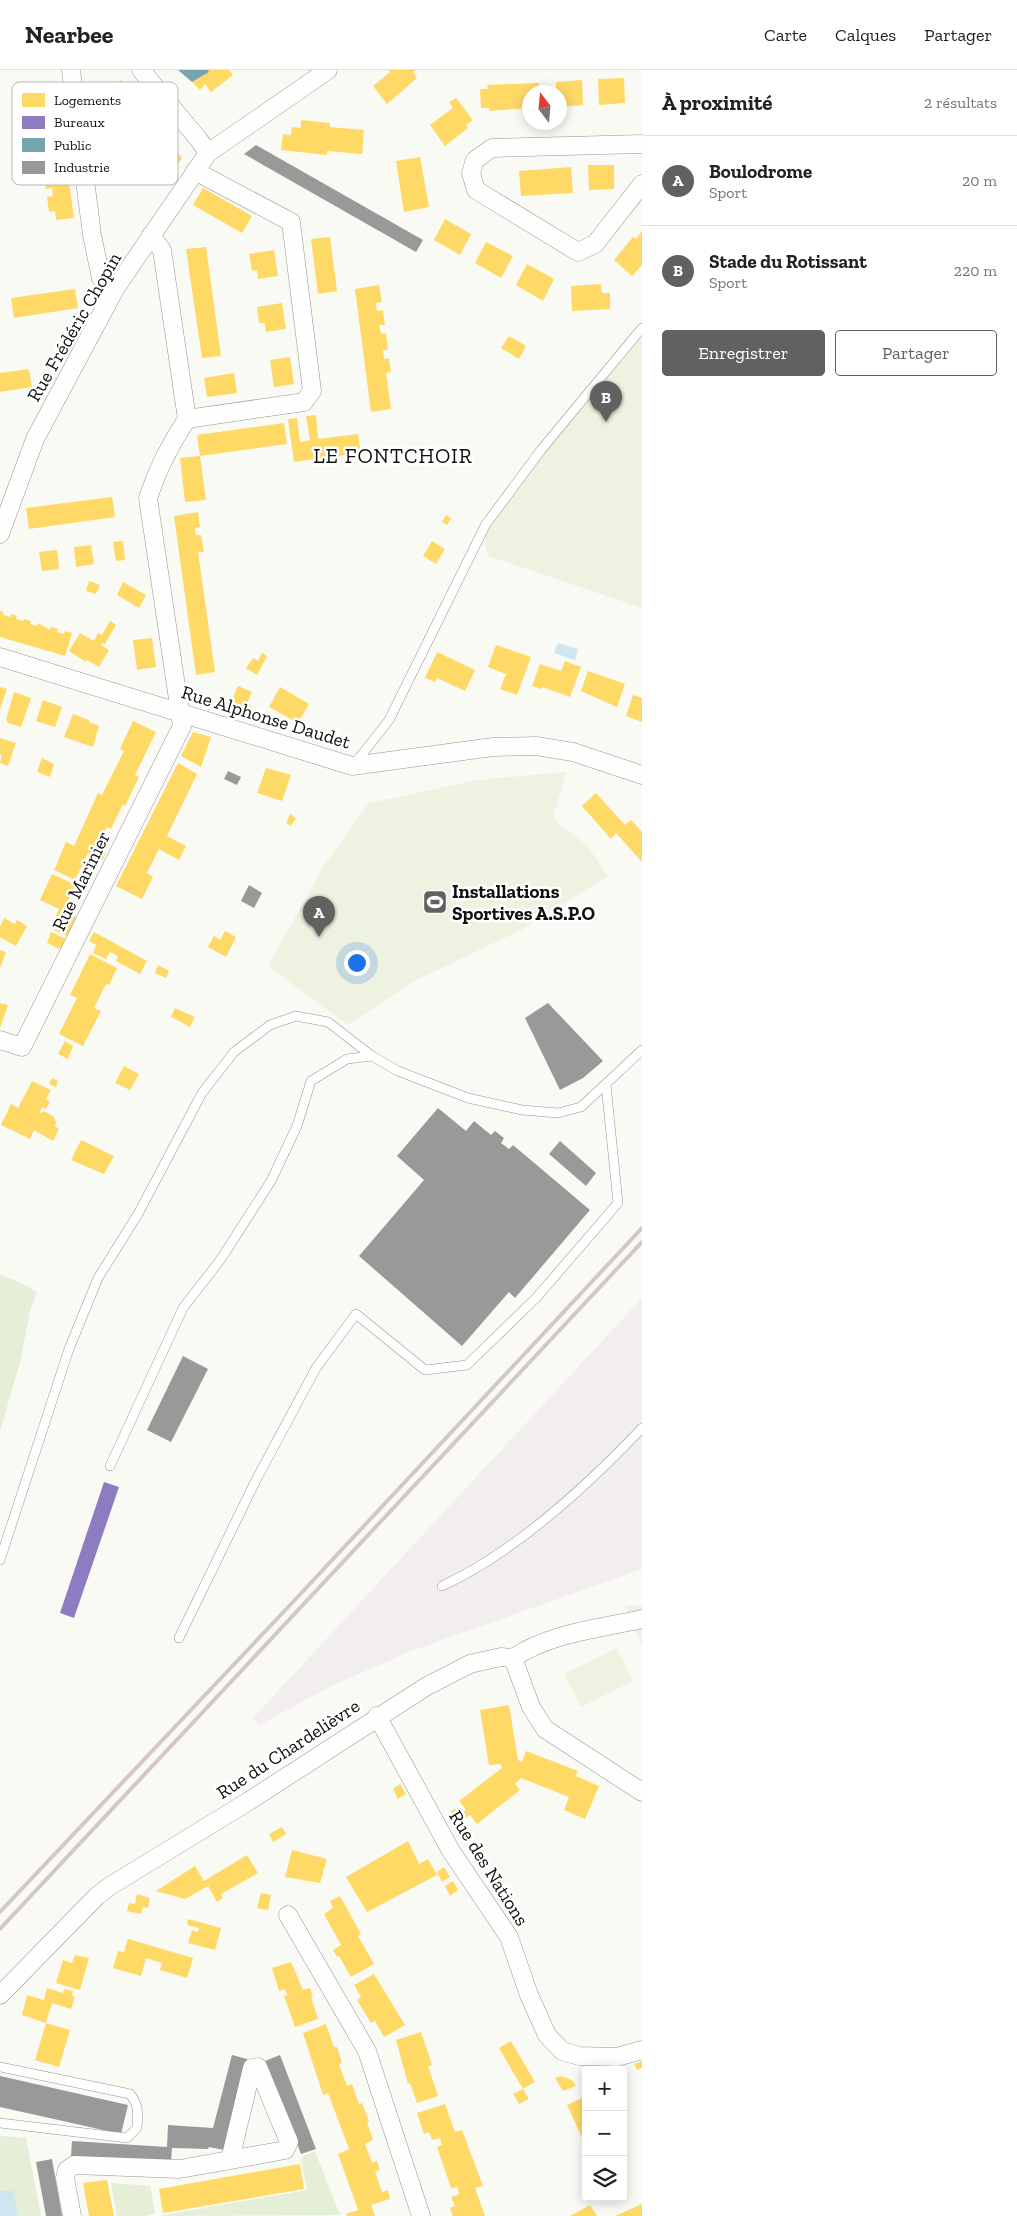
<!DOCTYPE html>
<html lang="fr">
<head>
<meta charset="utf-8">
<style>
  :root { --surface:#fff; --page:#f6f6f6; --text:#222; --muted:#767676; --line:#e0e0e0; --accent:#616160 }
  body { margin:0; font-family:"Zilla Slab",serif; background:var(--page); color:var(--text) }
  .controls { position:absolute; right:15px; bottom:15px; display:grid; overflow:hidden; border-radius:5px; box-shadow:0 2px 12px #0003 }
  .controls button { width:45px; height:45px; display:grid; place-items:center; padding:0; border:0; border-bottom:1px solid var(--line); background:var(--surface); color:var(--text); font:25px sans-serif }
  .compass { position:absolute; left:522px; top:15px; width:45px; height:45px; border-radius:50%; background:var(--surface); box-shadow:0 2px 12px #0003; rotate:344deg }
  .you { position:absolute; left:356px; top:892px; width:18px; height:18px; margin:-12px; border:4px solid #fff; border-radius:50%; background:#1a73e8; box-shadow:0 0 0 8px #1a73e833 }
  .badge { display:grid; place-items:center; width:32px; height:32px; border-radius:50%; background:var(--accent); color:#fff; font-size:16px; font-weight:700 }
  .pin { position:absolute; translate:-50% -41px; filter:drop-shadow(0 1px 2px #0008) }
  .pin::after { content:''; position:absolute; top:26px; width:18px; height:15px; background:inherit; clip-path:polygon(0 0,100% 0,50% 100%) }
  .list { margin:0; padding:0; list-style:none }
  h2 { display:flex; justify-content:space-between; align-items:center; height:65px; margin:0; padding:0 20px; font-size:21px }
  h2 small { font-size:16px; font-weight:400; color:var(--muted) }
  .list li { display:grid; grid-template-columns:32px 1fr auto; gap:15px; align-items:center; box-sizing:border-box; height:90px; padding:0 20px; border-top:1px solid var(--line) }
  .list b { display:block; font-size:19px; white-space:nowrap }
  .list p { margin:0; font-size:16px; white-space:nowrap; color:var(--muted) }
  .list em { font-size:16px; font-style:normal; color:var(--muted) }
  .actions { display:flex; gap:10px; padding:15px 20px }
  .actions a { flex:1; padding:11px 0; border:1px solid var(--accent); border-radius:5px; text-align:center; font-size:18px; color:var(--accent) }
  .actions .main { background:var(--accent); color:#fff }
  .icon { flex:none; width:28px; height:28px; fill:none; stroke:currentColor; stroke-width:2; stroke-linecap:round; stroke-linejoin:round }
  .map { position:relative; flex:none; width:642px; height:2146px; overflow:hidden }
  header { display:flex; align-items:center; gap:30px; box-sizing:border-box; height:70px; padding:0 25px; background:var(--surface); border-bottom:1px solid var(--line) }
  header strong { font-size:24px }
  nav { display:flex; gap:28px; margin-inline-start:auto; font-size:18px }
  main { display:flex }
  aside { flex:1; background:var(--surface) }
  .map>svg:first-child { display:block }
  .industrial { fill:#f2eef0 }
  .green { fill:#e5eed7 }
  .pitch { fill:#eef2e1 }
  .water { fill:#cfe6f1 }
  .homes { fill:#ffd966 }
  .offices { fill:#8e7cc3 }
  .public { fill:#76a5af }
  .industry { fill:#999 }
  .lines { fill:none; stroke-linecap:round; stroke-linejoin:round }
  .service-casing { stroke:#959593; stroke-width:10 }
  .minor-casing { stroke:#959593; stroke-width:19 }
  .service { stroke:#fefefe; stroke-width:9 }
  .minor { stroke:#fefefe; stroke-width:18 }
  .rail { stroke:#d5c7c8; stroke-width:4 }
  .labels { text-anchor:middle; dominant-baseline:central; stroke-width:5; stroke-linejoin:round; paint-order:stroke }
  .street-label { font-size:19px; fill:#0f0f0f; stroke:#fff }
  .poi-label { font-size:19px; font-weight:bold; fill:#0f0f0f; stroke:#fff; text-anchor:start }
  .quarter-label { font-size:21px; letter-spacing:1px; fill:#0f0f0f; stroke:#fff }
  .key { fill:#fff; stroke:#b7b7b7; stroke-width:1 }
  .key-label { font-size:14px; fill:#0f0f0f }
</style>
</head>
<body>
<header>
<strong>Nearbee</strong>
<nav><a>Carte</a><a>Calques</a><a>Partager</a></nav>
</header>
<main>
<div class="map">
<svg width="642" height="2146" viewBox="0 0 642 2146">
  <rect width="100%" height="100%" fill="#fafaf5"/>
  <g class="industrial">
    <polygon points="642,1228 642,1499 414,1580 335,1614 258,1656 253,1648"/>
    <polygon points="642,1535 642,1577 625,1536"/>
  </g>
  <g class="green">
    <polygon points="0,1204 29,1217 37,1223 30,1240 21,1289 0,1361"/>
    <polygon points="0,2066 26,2068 41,2146 0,2146"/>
    <polygon points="315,2081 340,2145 158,2146 307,2120 301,2091 303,2086"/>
    <polygon points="111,2113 150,2116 155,2143 147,2146 117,2146"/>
  </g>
  <g class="pitch">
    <path d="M 642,263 L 642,538 L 488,486 C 485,474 483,466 489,455 L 527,404 Z"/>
    <polygon points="566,702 553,749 587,775 608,806 525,858 413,912 348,955 268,896 325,794 369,733 478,710"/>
    <polygon points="617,1578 633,1611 581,1637 564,1604"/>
  </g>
  <g class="water">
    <polygon points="558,573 578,579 575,590 554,583"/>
    <polygon points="0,2121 13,2121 18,2146 0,2146"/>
  </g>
  <g class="homes">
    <polygon points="208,0 229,0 233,5 211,22 205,14 200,20 192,12 209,2"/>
    <polygon points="389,0 416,0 413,2 417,8 387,34 373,16 390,2"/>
    <polygon points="624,8 625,33 599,35 598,9"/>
    <polygon points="121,10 182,88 171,104 145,72 141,75 131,64 136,60 131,54 127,57 117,46 121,42 116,36 112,39 101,26"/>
    <polygon points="582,10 583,35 560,37 560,22 556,22 556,12"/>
    <polygon points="539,13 539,16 548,15 548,22 530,22 530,38 489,41 489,38 481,38 480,19 488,19 487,15"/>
    <polygon points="33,28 35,40 59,36 60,45 36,49 37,58 37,59 42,59 42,57 61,54 63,65 38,68 40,78 64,73 65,83 41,87 42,95 66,91 74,148 56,150 55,141 49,142 47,127 53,126 52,118 46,119 44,104 25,106 14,31"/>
    <polygon points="456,28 473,50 466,55 468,58 445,76 430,55 453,38 449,32"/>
    <polygon points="301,50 330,53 330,57 364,60 362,84 327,81 327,85 281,80 283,64 291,65 292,57 301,58"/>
    <polygon points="420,87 429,137 404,142 396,91"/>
    <polygon points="588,95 614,95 614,119 589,120"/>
    <polygon points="571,97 573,123 521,126 519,101"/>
    <polygon points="203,118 252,146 242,163 193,135"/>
    <polygon points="445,149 471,164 460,185 434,170"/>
    <polygon points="642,161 642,195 632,206 614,190 633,167 636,169"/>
    <polygon points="330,167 337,221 318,224 311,169"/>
    <polygon points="486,172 513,186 501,208 475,193"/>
    <polygon points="206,177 221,286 202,288 186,179"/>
    <polygon points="274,180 278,206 258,209 257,200 252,201 249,184"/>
    <polygon points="527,194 554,209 543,231 516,215"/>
    <polygon points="601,214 602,223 610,223 610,239 572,241 571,216"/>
    <polygon points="379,215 382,232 376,233 377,241 383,240 385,255 379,255 381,264 386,263 388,280 383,280 384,289 389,288 391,302 386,303 391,339 371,342 355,219"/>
    <polygon points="75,219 78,238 14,248 11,228"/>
    <polygon points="282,233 286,259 266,262 265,253 259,253 257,237"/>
    <polygon points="509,266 526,276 519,289 501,278"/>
    <polygon points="290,287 294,314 274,317 270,290"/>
    <polygon points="29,299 32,317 0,322 0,303"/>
    <polygon points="234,303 237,323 207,327 204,308"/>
    <polygon points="316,345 318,369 358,364 361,383 294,392 288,349 297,348 300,372 310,370 306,346"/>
    <polygon points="284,353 287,374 200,386 197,365"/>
    <polygon points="200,386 206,430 185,432 180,388"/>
    <polygon points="112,427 115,447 29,459 26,438"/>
    <polygon points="198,442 200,457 195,458 196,465 201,465 204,482 198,482 215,602 196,605 174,446"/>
    <polygon points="446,445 451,448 447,455 442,452"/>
    <polygon points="123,471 125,490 116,491 113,472"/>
    <polygon points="432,471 445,479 436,494 423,486"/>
    <polygon points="91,475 94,494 76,497 74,477"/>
    <polygon points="57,480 59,499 42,501 39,482"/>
    <polygon points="89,511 100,515 96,524 86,521"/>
    <polygon points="123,512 146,525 139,538 117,525"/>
    <polygon points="0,541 4,542 3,545 10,547 11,544 17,546 16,549 23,551 24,549 31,551 30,554 37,556 38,553 50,560 51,557 58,559 57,562 64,564 65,561 72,563 65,586 0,567"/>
    <polygon points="110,551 116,555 105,574 102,573 101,575 109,580 99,597 87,590 86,592 69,581 80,563 94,571 98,563 102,565"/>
    <polygon points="152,568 156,597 137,600 133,570"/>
    <polygon points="496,575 531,587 517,625 500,619 506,604 488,597"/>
    <polygon points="437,582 475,600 465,621 437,608 435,612 425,608"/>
    <polygon points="262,583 267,586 257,605 246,598 253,588 258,591"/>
    <polygon points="565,591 581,597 570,627 542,617 541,619 532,616 540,594 561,601"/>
    <polygon points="588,601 625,614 617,637 581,621"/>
    <polygon points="238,616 252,622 247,633 251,635 247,644 229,636"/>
    <polygon points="0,617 7,619 0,639"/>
    <polygon points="280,617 309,634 298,653 269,637"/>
    <polygon points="14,622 31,628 21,657 8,653 6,650"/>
    <polygon points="633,625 642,628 642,652 626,646"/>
    <polygon points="43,630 62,637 55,657 36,651"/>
    <polygon points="73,644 89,650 89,652 99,656 93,677 64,667"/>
    <polygon points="133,651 156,662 135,705 139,707 125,736 123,734 111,759 107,757 97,777 106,782 103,790 88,783 75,810 54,800 66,772 74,776 98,723 102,725 124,681 120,679"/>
    <polygon points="193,662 211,667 201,697 181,686"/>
    <polygon points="0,668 16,673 8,696 0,693 2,685 0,684"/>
    <polygon points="42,688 54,694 50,707 37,702"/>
    <polygon points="178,693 197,704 167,766 186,776 179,790 159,779 147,803 153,807 142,829 116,816"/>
    <polygon points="266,698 291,705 282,731 257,723"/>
    <polygon points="596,723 625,755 631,750 642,762 642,792 616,763 611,769 582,736"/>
    <polygon points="290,744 296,748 291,756 286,753"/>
    <polygon points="52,804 76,815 64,841 76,847 67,866 50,858 59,839 40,830"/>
    <polygon points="4,848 15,854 17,850 27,856 16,876 0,867 0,857"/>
    <polygon points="225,861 236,867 226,887 208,877 214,866 220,870"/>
    <polygon points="51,862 66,869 60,879 47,873"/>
    <polygon points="94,862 147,891 140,904 116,891 118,886 110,882 106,889 93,883 96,875 89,871"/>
    <polygon points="0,880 6,882 0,898"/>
    <polygon points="90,884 117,898 109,915 106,914 94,938 101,941 83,976 59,964 77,928 70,925"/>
    <polygon points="158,895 169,901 166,908 155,903"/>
    <polygon points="0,933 8,935 0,958"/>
    <polygon points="175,938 195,947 190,957 171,947"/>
    <polygon points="65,971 73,976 68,989 58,984"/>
    <polygon points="124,996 139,1004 130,1020 115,1013"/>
    <polygon points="52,1008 58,1011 56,1017 49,1014"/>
    <polygon points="32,1011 51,1020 46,1029 50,1032 46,1039 42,1037 40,1042 42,1043 44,1041 54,1047 56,1052 55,1056 59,1059 53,1071 34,1060 30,1069 1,1055 11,1034 18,1038"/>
    <polygon points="81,1070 114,1086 104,1104 71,1090"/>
    <polygon points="509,1635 518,1690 522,1692 526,1681 578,1701 576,1706 599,1716 585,1749 564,1740 569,1727 521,1708 515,1714 520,1720 477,1754 470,1745 456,1755 452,1752 451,1741 455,1739 463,1742 466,1740 459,1731 502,1698 501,1694 489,1695 480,1640"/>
    <polygon points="400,1714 406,1724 398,1729 393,1719"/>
    <polygon points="282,1757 286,1764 273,1772 269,1764"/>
    <polygon points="408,1771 419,1794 428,1789 437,1805 367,1842 346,1807"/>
    <polygon points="292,1780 327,1789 320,1813 285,1807"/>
    <polygon points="247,1785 258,1803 221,1824 223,1828 217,1832 208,1816 185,1829 156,1821 195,1796 204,1811"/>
    <polygon points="444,1797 450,1807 442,1812 437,1802"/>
    <polygon points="453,1811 458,1820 450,1826 445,1816"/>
    <polygon points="261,1823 271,1825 268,1840 257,1838"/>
    <polygon points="137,1824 150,1828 148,1838 143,1837 141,1844 127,1841 129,1833 135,1834"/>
    <polygon points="340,1826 361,1864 358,1866 374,1894 351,1907 339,1886 337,1887 333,1880 341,1875 324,1844 333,1838 330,1831"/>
    <polygon points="188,1849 221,1858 215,1880 188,1873 192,1860 198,1862 199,1858 187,1855"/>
    <polygon points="128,1869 193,1888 187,1908 160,1900 162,1893 146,1888 141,1906 113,1898 118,1881 124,1882"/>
    <polygon points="75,1885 89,1888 80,1920 56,1913 63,1890 72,1893"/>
    <polygon points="291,1892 303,1920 310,1918 313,1926 311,1927 318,1949 295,1957 284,1926 287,1925 285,1919 279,1921 272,1898"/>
    <polygon points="374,1904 405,1955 384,1967 375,1951 371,1953 357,1930 361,1927 354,1915"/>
    <polygon points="47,1918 63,1923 64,1919 73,1921 72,1926 75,1927 71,1939 52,1933 46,1953 22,1945 27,1925 44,1930"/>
    <polygon points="46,1953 70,1960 59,1997 35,1990"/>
    <polygon points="326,1954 334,1977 337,1977 342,1993 339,1994 347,2016 352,2014 359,2034 362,2033 369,2051 367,2052 373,2070 365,2074 372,2093 377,2091 380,2100 375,2102 382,2122 388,2120 390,2129 371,2135 375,2146 347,2146 346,2144 358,2140 338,2084 349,2079 328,2023 323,2025 303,1963"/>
    <polygon points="421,1962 432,1995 428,1996 438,2026 417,2033 410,2013 408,2014 396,1970"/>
    <polygon points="511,1971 535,2012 523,2019 529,2029 519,2034 513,2024 523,2019 499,1978"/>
    <polygon points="642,1991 642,1998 637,2000 634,1994"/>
    <polygon points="561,2006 572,2010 576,2016 563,2021 555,2008"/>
    <polygon points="584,2027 586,2031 586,2076 567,2035"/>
    <polygon points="445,2034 455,2062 462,2060 483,2116 475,2118 485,2146 453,2146 450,2138 455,2136 451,2127 459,2124 457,2117 451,2118 437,2077 442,2075 440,2068 432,2070 429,2062 424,2064 417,2043"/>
    <polygon points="300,2094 304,2119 163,2143 159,2119"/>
    <polygon points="107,2110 114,2146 89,2146 83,2113"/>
    <polygon points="642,2134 642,2146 615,2146"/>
    <polygon points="590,2135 597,2146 570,2146"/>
  </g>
  <polygon class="offices" points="104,1412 119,1417 74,1548 60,1543"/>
  <polygon class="public" points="178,0 208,0 209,2 192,12"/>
  <g class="industry">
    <polygon points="256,75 423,170 416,182 244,84"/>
    <polygon points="228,701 241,707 237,715 224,709"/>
    <polygon points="249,815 262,823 254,838 241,831"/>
    <polygon points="548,933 603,991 583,1008 560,1020 525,948"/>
    <polygon points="438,1038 466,1061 474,1051 491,1065 495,1061 504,1068 501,1073 509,1079 513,1075 590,1140 515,1228 509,1222 462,1276 359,1186 424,1110 397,1086"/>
    <polygon points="560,1071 596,1103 586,1116 549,1084"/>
    <polygon points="183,1286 208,1299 171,1372 147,1360"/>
    <polygon points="232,1985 247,1989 224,2080 209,2077 208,2079 172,2078 171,2093 71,2086 72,2071 167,2077 168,2055 213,2058"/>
    <polygon points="280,1985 316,2079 301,2084 265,1991"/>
    <polygon points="0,2006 128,2035 121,2064 0,2037"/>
    <polygon points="52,2089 62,2146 46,2146 36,2092"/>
  </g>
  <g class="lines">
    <defs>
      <g id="service">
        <polyline points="353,696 389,650 486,454 541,380 642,258"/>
        <polyline points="110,1396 183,1238 221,1189 271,1111 297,1056 311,1011 347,989 372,986 398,1001 468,1028 522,1040 558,1043 581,1037 642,980"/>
        <polyline points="0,1490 69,1279 98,1208 138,1144 202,1023 234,982 270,955 296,946 328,952 372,986"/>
        <path d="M 442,1516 C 516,1482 586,1417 642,1358"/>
        <polyline points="179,1568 256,1410 316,1298 356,1244 425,1300 467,1295 537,1227 618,1133 606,1015"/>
        <path d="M 0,1997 L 130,2024 C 139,2035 138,2044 137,2058 L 127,2068 L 0,2053"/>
      </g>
      <g id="minor">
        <polyline points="71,0 92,165 101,208 115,219"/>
        <polyline points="141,0 199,70 208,83"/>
        <polyline points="642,74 492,78 475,90 471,103 476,120 578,182 595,174 642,114"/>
        <polyline points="187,349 304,332 312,321 291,152 195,101"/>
        <polyline points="0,464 35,369 115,219 208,83 328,0"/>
        <polyline points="0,587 352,696 493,677 536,676 573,682 642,705"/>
        <path d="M 0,970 L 22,977 L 182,656 L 148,428 C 157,400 171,373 187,349 L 162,180 L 151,165"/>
        <polyline points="513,1588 531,1637 545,1659 642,1722"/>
        <polyline points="377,1646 451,1781 509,1867 529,1925 547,1965 562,1981 579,1986 617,1987 642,1980"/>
        <polyline points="288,1845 367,1981 421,2146"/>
        <path d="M 0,1925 L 97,1826 L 110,1816 L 249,1731 L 427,1616 L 470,1594 L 501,1587 L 513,1588 C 550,1563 598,1559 642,1549"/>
        <polyline points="72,2146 65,2108 67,2100 74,2095 180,2099 285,2080 289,2072 258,1997 252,1998 230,2090"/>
      </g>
    </defs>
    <use href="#service" class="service-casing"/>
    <use href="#minor" class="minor-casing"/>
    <use href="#service" class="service"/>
    <use href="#minor" class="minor"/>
    <g class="rail">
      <polyline points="0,1842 292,1533 642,1158"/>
      <polyline points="0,1859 642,1172"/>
    </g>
  </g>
  <defs>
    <symbol id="stadium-square" viewBox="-11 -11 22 22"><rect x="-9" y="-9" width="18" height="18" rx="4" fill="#616160" stroke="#fff"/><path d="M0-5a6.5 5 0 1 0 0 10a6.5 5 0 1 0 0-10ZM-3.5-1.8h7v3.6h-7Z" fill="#fff"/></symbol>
  </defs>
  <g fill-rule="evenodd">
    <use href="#stadium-square" x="421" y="818" width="28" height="28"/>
  </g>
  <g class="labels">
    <g class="street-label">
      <text transform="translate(74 257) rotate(-60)">Rue Frédéric Chopin</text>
      <text transform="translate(266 647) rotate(17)">Rue Alphonse Daudet</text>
      <text transform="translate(81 811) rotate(-64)">Rue Marinier</text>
      <text transform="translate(288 1679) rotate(-33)">Rue du Chardelièvre</text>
      <text transform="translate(489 1798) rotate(58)">Rue des Nations</text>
    </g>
    <g class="poi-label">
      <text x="452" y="821">Installations<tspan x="452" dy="22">Sportives A.S.P.O</tspan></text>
    </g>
    <g class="quarter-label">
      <text x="393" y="385">LE FONTCHOIR</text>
    </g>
  </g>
  <rect x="12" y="12" width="166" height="103" rx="8" class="key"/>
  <rect x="22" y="23" width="23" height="14" fill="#ffd966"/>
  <rect x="22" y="46" width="23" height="13" fill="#8e7cc3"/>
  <rect x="22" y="68" width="23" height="14" fill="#76a5af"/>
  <rect x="22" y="91" width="23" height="13" fill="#999"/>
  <g class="key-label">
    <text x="54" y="35">Logements</text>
    <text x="54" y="57">Bureaux</text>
    <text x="54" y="80">Public</text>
    <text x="54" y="102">Industrie</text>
  </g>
</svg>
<div class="controls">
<button>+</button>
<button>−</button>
<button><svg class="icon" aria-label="layers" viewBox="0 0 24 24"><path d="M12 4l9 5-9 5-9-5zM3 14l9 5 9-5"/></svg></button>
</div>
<svg class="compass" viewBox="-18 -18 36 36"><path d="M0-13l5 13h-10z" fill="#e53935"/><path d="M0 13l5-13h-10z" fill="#767676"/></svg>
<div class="you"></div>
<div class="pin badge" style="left:319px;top:867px">A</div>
<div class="pin badge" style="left:606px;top:352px">B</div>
</div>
<aside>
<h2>À proximité<small>2 résultats</small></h2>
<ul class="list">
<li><span class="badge">A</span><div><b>Boulodrome</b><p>Sport</p></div><em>20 m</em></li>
<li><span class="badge">B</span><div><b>Stade du Rotissant</b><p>Sport</p></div><em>220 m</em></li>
</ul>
<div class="actions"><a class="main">Enregistrer</a><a>Partager</a></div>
</aside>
</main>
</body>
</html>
